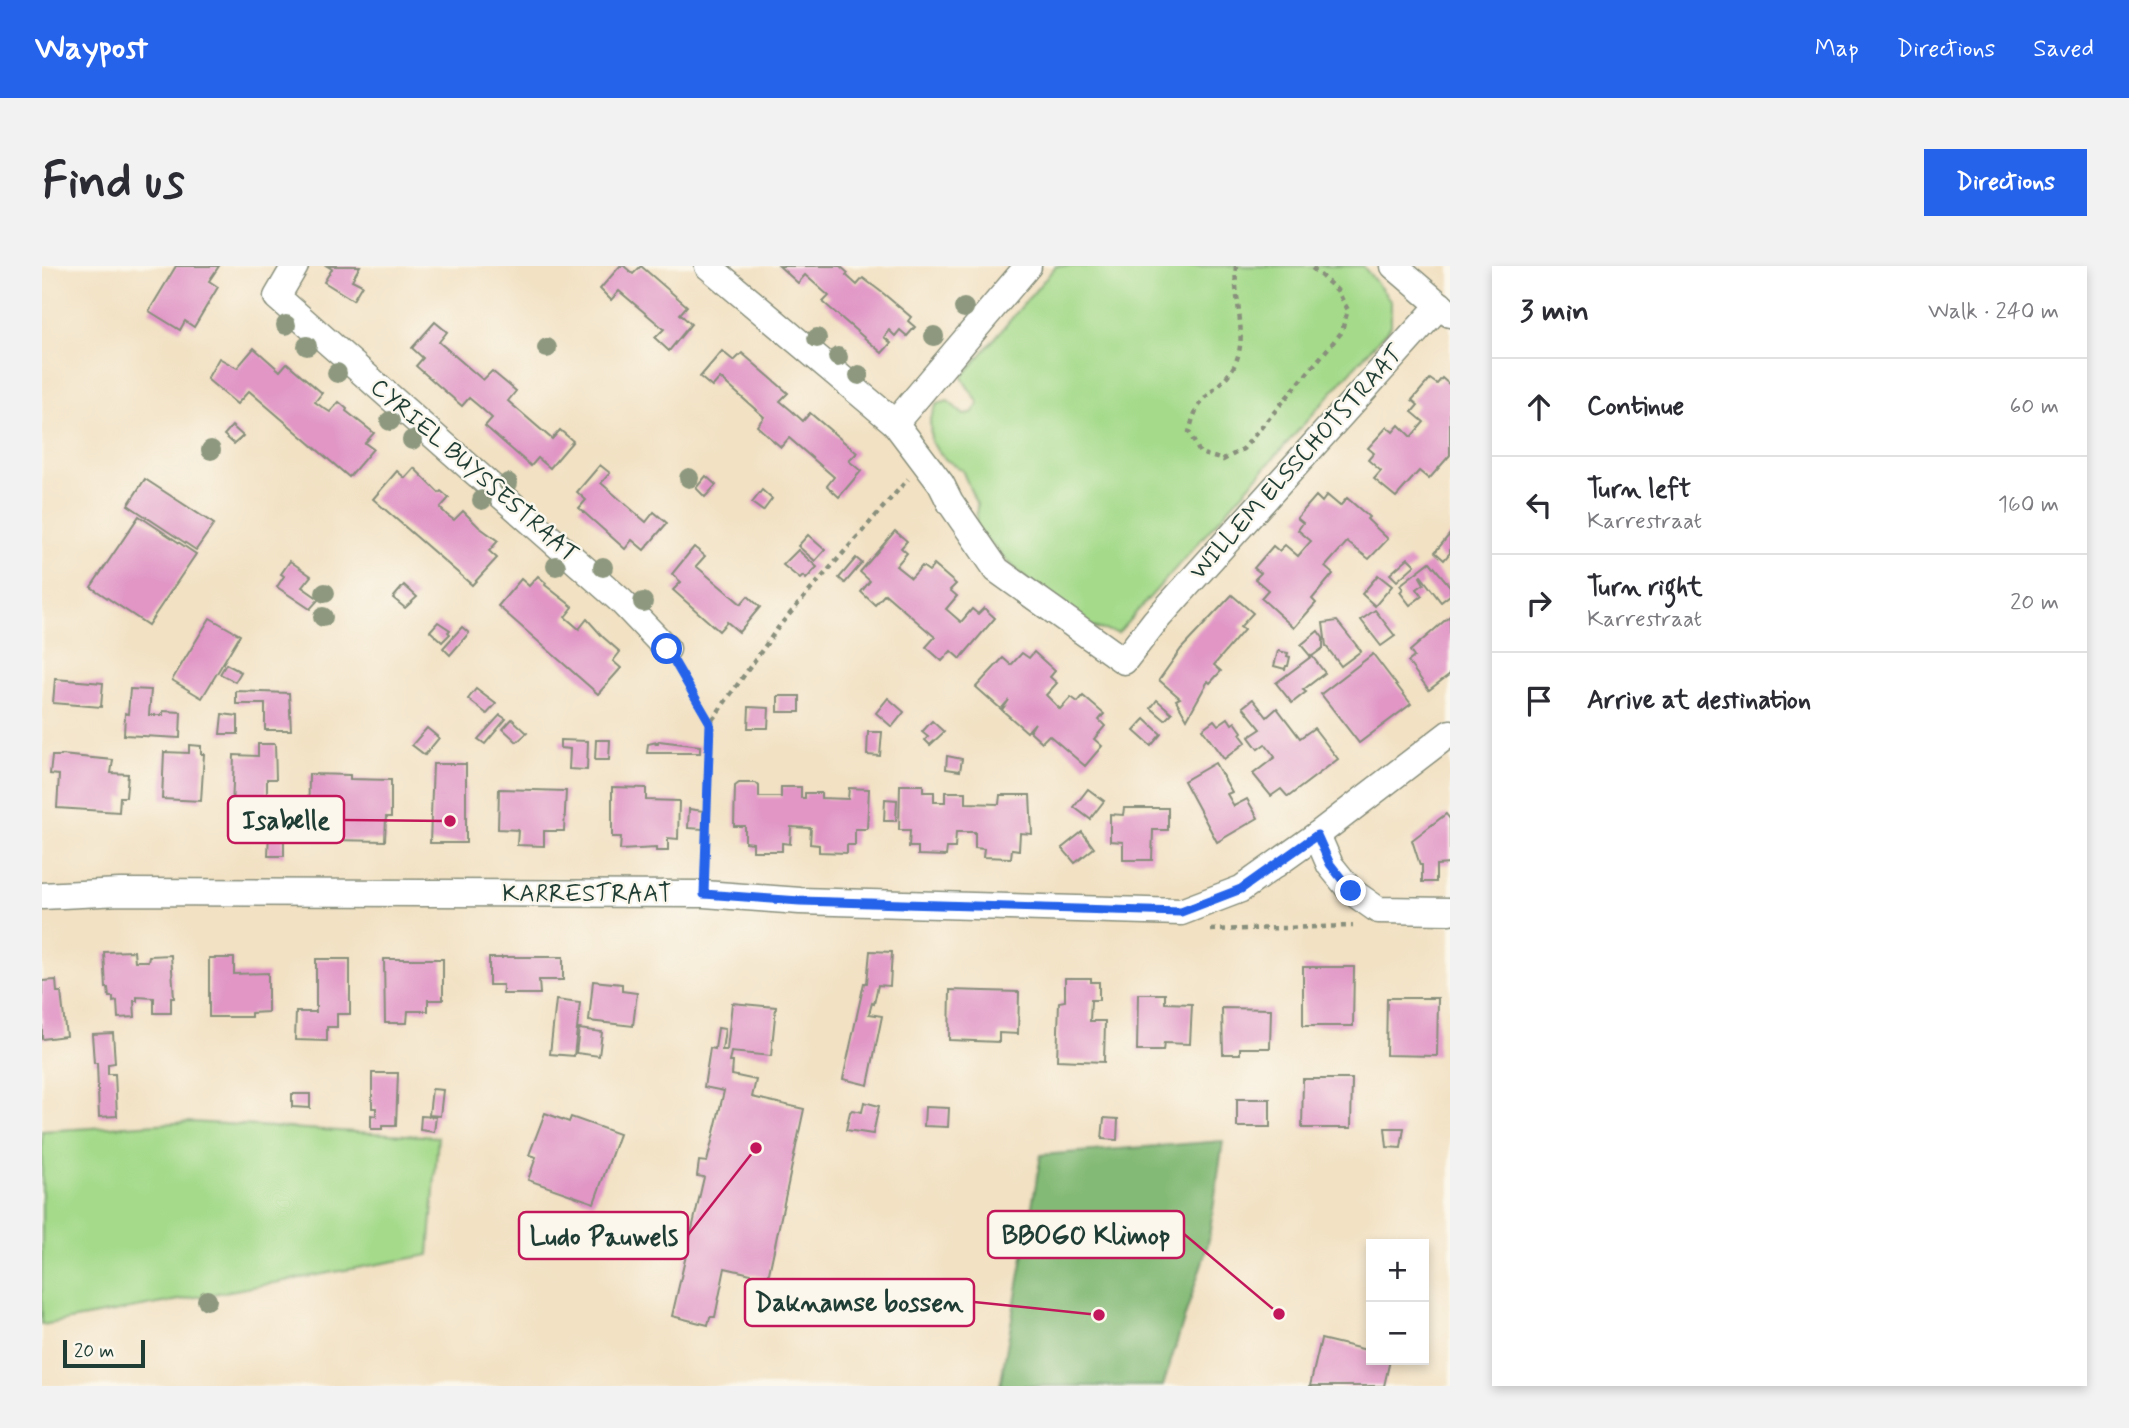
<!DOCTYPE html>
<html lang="en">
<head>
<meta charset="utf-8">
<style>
  :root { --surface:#fff; --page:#f2f2f3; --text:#2b2b33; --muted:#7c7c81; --line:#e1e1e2; --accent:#2563eb }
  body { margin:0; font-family:Mynerve,sans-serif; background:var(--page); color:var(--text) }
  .controls { position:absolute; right:21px; bottom:21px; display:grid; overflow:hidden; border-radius:0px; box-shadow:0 4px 10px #0003 }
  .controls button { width:63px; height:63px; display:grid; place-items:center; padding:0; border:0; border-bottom:2px solid var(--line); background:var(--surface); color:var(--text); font:35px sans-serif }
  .scale { position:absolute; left:21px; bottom:18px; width:82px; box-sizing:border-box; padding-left:7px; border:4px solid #1f3d34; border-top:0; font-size:19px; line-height:24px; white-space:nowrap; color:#1f3d34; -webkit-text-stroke:5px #fbf7ec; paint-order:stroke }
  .stop { position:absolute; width:21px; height:21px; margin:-16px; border:5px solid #2563eb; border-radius:50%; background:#fff }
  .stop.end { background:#2563eb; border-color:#fff; box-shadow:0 2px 7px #0008 }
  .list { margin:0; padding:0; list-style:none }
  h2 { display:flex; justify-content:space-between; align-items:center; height:91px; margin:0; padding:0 28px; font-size:30px }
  h2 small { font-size:23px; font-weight:400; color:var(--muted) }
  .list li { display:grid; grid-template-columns:46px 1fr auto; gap:21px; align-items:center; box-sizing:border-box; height:98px; padding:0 28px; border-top:2px solid var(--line) }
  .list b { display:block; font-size:26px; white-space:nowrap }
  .list p { margin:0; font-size:23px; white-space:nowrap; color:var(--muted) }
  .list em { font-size:23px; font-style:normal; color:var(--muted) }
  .icon { flex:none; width:38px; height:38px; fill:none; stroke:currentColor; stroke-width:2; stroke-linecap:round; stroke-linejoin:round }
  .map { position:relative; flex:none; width:1408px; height:1120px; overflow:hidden; border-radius:0px }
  header { display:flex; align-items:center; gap:42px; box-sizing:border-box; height:98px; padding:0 35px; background:var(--accent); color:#fff }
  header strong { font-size:33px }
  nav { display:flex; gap:38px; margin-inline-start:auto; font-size:24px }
  .intro { display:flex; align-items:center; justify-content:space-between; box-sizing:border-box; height:168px; padding:0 42px }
  h1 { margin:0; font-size:49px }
  .button { padding:18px 32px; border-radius:0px; background:var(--accent); color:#fff; font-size:24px; font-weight:700 }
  main { display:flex; gap:42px; padding:0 42px }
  aside { flex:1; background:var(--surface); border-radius:0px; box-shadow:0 4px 10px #0003 }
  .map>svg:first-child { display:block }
  .green { fill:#a4da8a; stroke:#628c5f; stroke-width:2 }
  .forest { fill:#83ba76; stroke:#517c55; stroke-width:2 }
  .building { fill:#e196c6 }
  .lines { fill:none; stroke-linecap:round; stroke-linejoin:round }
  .minor-casing { stroke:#888f7c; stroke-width:29 }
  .path { stroke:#888f7c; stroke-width:4.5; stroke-dasharray:5 5; stroke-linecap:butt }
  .minor { stroke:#fff; stroke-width:26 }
  .tree { fill:#8d987e }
  .route { stroke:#2563eb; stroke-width:9 }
  .labels { text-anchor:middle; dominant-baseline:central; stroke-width:5; stroke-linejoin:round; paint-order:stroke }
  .street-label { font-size:24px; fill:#1f3d34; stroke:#fbf7ec }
  .leader { fill:none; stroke:#c2185b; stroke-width:2.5 }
  .callout-dot { fill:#c2185b; stroke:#fbf7ec; stroke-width:2.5 }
  .callout { fill:#fbf7ec; stroke:#c2185b; stroke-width:2.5 }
  .callout-label { font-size:26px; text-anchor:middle; font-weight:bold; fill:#1f3d34 }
</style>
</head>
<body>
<header>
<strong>Waypost</strong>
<nav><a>Map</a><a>Directions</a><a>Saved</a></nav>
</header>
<div class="intro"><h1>Find us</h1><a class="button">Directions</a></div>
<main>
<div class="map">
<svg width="1408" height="1120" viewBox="0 0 1408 1120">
  <rect width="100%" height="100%" fill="#fbf7ec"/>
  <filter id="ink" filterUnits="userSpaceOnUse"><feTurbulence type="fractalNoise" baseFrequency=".0143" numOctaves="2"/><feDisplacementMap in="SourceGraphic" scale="14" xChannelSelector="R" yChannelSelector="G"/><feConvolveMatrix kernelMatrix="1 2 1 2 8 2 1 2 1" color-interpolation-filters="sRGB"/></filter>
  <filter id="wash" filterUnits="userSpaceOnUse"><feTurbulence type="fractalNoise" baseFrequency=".00686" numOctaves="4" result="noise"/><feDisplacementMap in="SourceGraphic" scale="28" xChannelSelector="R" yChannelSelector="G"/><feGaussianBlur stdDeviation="1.57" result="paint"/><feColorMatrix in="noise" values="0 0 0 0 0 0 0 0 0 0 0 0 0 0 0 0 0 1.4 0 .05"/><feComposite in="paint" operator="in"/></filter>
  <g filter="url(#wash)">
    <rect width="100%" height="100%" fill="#f2e1c3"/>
    <g class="green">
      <path d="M 1014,0 L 1321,0 L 1349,35 L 1349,60 L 1076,367 C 1067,365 1057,364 1049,360 C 1011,342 961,293 934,261 L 935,239 L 920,204 L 903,193 L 889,176 L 888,153 L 895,138 L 906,135 L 922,149 L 929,148 L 937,138 C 932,128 925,122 920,111 Z"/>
      <polygon points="149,856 396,871 387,989 0,1059 0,865"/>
    </g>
    <polygon class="forest" points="1181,875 1166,978 1121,1120 958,1120 999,889"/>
    <g id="blocks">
      <g class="building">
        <polygon points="134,0 177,0 167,15 176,21 152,61 143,55 138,64 107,45"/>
        <polygon points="285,0 318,0 310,14 320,19 311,34 282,16 290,3"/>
        <polygon points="578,0 582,0 591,8 599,0 645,40 638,48 649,58 627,85 613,72 622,63 577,25 569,34 558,23"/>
        <polygon points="737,0 798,0 806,7 804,9 815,19 821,12 842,28 869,51 866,55 873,61 865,70 858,64 853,70 847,64 842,71 849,77 840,87 781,36 787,30 763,9 756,17"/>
        <polygon points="393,56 405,66 397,76 441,114 450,105 474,125 466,135 510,173 518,164 531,175 508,202 496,192 489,200 443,160 450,152 439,142 427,132 420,140 374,100 381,92 370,82"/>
        <polygon points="212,82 238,105 245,97 280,127 273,136 280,141 288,146 297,136 305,143 304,145 332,167 323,177 331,183 307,211 207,125 195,138 165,113 177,92 195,102"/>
        <polygon points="680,85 692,95 700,87 746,127 738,135 750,145 761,155 768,147 815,187 807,195 819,205 797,231 785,220 792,211 747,172 739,181 727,171 715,160 722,151 678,112 670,121 658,111"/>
        <polygon points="1400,112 1408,119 1408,189 1387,213 1377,205 1354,231 1332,213 1339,205 1326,194 1332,187 1326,182 1345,161 1351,166 1357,159 1369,171 1382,156 1370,146 1376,139 1370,134 1388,113 1395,118"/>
        <polygon points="190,160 201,170 192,178 182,169"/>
        <polygon points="558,199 568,207 559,217 582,237 604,256 612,246 625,257 602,284 590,274 583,283 537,242 544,234 535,226"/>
        <polygon points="372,202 397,227 399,225 407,232 398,242 405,249 412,254 421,245 437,261 456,275 447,285 455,292 430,319 331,233 355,205 363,212"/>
        <polygon points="664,210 674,219 663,231 654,222"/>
        <polygon points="103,213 172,258 154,284 86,239"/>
        <polygon points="720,224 730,233 721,245 710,237"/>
        <polygon points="1285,229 1298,240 1305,232 1327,251 1325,253 1346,273 1327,293 1305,276 1283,301 1291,308 1270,333 1274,337 1252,362 1219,332 1226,324 1213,313 1219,307 1212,302 1231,280 1237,285 1243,279 1256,290 1269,275 1256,264 1261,257 1255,252 1274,230 1280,236"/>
        <polygon points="97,250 154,288 106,359 49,321"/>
        <polygon points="853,265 865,275 859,282 865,287 854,300 869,312 880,300 887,305 892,299 914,318 908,324 915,330 904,343 919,356 930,343 936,348 942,342 953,352 918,393 909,385 900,395 884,381 893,371 843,328 833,339 819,326 828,315 818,306"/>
        <polygon points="1408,268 1408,287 1402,294 1393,286"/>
        <polygon points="766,269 783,284 773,295 756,280"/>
        <polygon points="652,281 663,290 654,300 699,338 706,330 718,341 697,366 685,356 677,365 631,324 639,316 630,308"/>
        <polygon points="756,284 775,301 764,313 761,310 758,313 741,299"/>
        <polygon points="814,292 820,297 803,317 797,312"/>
        <polygon points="1366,292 1373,299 1355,315 1348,308"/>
        <polygon points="248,295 269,310 260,321 277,333 268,343 235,321 242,310 239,308"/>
        <polygon points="1388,296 1408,320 1408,329 1399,336 1379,310 1378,311 1382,318 1375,323 1380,330 1368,339 1358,326 1361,323 1358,319"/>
        <polygon points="1336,309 1350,320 1333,340 1320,328"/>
        <polygon points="496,310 504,317 503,319 531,341 523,351 537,363 545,353 561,371 578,386 571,395 579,402 556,428 456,340 479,313 487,320"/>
        <polygon points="362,319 375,331 363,342 351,332"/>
        <polygon points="1190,329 1211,347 1198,361 1202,364 1172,399 1179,405 1168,417 1166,415 1145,453 1134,434 1138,432 1117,414 1139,383"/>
        <polygon points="1333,344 1353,370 1339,380 1319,354"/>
        <polygon points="1408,350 1408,408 1387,424 1366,396 1372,391 1368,385"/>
        <polygon points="168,352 198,369 160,432 130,414"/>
        <polygon points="1295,355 1319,385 1299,400 1284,380 1281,357"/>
        <polygon points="396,356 408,364 406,366 408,368 400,376 388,365"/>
        <polygon points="420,361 427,367 408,389 401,382"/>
        <polygon points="1276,365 1281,372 1281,382 1269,391 1259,379"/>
        <polygon points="1236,385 1246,387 1245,390 1248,391 1246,400 1244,400 1243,403 1232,400"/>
        <polygon points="992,386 1013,405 1008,411 1015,417 1004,429 1018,443 1029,431 1036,436 1041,430 1062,448 1057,454 1063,460 1052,473 1060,480 1043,500 1007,469 1000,476 988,465 993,457 985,466 960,444 967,434 959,443 934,421 961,392 969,399 980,387 987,392"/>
        <polygon points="1331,388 1369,438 1317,477 1279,428"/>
        <polygon points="1270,390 1283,407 1261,424 1264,426 1250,437 1234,417"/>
        <polygon points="184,398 199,406 193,416 178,408"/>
        <polygon points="13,413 61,417 59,441 11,437"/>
        <polygon points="88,423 109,424 107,449 121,449 121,445 139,446 138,472 82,469 83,447 86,448"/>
        <polygon points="434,423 454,438 445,448 426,433"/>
        <polygon points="194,425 247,427 249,464 223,464 223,438 194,438"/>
        <rect x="736" y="430" width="22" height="16"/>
        <polygon points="846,432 862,446 850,461 834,447"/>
        <polygon points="1211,433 1225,451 1235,442 1258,472 1272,462 1296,493 1246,531 1239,523 1229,530 1211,508 1233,491 1223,478 1216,483 1207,471 1219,463 1201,441"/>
        <polygon points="1115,434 1130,447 1123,454 1109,442"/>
        <polygon points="707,441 727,442 726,462 706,462"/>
        <polygon points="180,448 196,450 196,468 178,468"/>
        <polygon points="458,449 464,453 443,478 436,473"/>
        <polygon points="1186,452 1190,458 1193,456 1200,466 1198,468 1204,476 1182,493 1160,463 1172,454 1176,459"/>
        <polygon points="470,453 485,467 475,476 461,463"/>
        <polygon points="1103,453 1119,468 1109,480 1092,465"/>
        <polygon points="890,455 902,466 888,479 883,474 886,471 880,466"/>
        <polygon points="385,462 397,472 383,489 370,479"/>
        <polygon points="826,466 840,466 838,490 825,489"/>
        <polygon points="518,474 546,475 545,504 527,503 528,483 518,482"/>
        <polygon points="554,474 568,474 567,494 553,494"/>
        <polygon points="617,475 658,480 658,487 605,487 606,478 615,476 614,478 616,478"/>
        <polygon points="216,478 233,478 234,513 225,513 225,540 216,540 216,573 189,572 192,489 216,490"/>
        <polygon points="147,479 159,480 159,488 162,488 159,535 120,533 122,486 147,487"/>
        <polygon points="19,489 71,494 69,507 86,508 84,531 78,531 77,546 15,542 17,509 8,508 10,490 19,490"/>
        <polygon points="905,490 920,493 918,505 904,503"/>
        <polygon points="1173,497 1190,526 1185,528 1192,540 1205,533 1216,552 1175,576 1142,515"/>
        <polygon points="391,498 424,498 424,577 388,577"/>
        <polygon points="267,508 308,509 308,513 349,514 349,551 344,551 343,575 289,574 289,571 266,570"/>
        <polygon points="697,517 714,517 717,520 717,531 739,531 739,521 759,521 759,532 763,532 763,527 779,527 779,532 806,533 807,522 827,523 825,563 813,563 813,579 805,579 805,587 777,586 777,579 768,578 769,562 749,561 748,578 740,577 740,585 711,585 711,577 703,576 703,560 692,560 693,520"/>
        <polygon points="858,519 881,519 881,526 892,526 892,536 903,536 903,526 924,526 924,537 957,538 958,529 988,529 990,568 978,567 977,584 970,583 969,592 941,591 942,583 933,582 933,566 914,566 913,582 905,582 904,590 876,589 876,581 867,581 868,564 857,564"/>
        <polygon points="570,521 604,522 604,534 637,535 636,573 626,572 626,585 614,585 614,582 578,584 579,571 570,571"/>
        <polygon points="457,523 524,525 522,565 502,565 502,580 475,579 476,564 456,563"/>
        <polygon points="1046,523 1062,535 1048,553 1032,541"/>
        <polygon points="843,533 855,534 854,555 842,555"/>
        <polygon points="228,539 242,539 242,590 226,590"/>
        <polygon points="1082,542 1126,542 1126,564 1111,564 1110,594 1081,594 1081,576 1068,575 1068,548 1081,549"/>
        <polygon points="647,543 662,545 661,563 646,562"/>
        <polygon points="1404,548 1408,553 1408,598 1394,599 1394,616 1380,616 1380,599 1378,599 1370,574"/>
        <polygon points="1040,566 1052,582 1033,597 1020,582"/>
        <polygon points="92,685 93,695 106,695 107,690 129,689 132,732 129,732 129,747 112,747 112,732 95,731 95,735 92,735 93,751 76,752 75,735 71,736 71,731 67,731 66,722 64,722 62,686"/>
        <polygon points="828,685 850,686 848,720 836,719 832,738 830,737 827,748 840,750 826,819 801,813 822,717 825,717"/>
        <polygon points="460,691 521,691 521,714 497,714 498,728 461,728 461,719 447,719 447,692 460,692"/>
        <polygon points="167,692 192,692 192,708 226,707 226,746 209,747 209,751 167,751"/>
        <polygon points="274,693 308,693 308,748 295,748 295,761 285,761 285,775 253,774 254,746 274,746"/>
        <polygon points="342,693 401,693 401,734 386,734 386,745 366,745 365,757 343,757"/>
        <polygon points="1261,701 1312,701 1311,760 1261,760"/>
        <polygon points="1023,712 1049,712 1049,716 1057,716 1057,734 1049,734 1048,755 1063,755 1062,796 1015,794 1017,736 1023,735"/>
        <polygon points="14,714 15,726 19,726 24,770 0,773 0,715"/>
        <polygon points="551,715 580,718 580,725 595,727 591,760 547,755"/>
        <polygon points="908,724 977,726 976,768 957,767 957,776 907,774"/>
        <polygon points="1096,728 1123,728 1123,737 1150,738 1148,778 1122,777 1121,785 1095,785"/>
        <polygon points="1345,732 1396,732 1395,790 1344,789"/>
        <polygon points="514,734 538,737 532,790 508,788"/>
        <polygon points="690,737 734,741 729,790 689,786 687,796 691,796 690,809 714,814 710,831 762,843 726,1012 683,1002 673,1051 668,1051 666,1059 630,1050 662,911 655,910 657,895 665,896 682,825 662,821 668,782 673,783 676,762 683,763 680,784 685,784"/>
        <polygon points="1180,742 1229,743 1228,782 1198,782 1198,788 1181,788"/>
        <polygon points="537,763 560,766 557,790 534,787"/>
        <polygon points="71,767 73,797 66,798 66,808 73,808 75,850 57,851 55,797 52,797 50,768"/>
        <polygon points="330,807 356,807 354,860 340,860 340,863 329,863 329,849 334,850 334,842 330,842"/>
        <polygon points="1261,813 1310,813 1309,862 1260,862"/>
        <polygon points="390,823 401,824 398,850 387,849"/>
        <polygon points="250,828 268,828 268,842 250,841"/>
        <rect x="1195" y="833" width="33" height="28"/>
        <polygon points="822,836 837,840 831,868 804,864 808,846 810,844 820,846"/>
        <polygon points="883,841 907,842 906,861 882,860"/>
        <polygon points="503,847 527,856 529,851 577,868 552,937 486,914 494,891 487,889"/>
        <polygon points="379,850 394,851 392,866 378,864"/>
        <polygon points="1062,852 1076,853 1075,874 1060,873"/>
        <polygon points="1343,862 1362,862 1359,882 1345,881"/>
        <polygon points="1279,1073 1329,1085 1329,1094 1348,1094 1342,1120 1268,1120"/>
      </g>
    </g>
  </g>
  <g filter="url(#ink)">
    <use href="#blocks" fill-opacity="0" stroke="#888f7c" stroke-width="2"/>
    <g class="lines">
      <defs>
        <g id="minor">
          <polyline points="253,0 235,31 579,335 625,383"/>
          <polyline points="666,0 853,157 899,218 908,236 955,304 1082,395 1113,355 1398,39"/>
          <polyline points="1352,0 1408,48"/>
          <polyline points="853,157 986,0"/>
          <polyline points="1275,569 1288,599 1309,625 1336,644 1408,645"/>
          <polyline points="0,630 78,626 662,628 758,635 1139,646 1199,623 1275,569 1408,467"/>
        </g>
      </defs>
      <use href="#minor" class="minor-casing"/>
      <g class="path">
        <path d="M 1194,0 C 1191,30 1205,65 1195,93 C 1188,115 1163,126 1154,145 C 1151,151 1149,159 1147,166 L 1158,187 L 1181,194 L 1201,183 L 1299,67 L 1306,44 L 1295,24 L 1268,0"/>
        <polyline points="638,405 668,457"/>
        <polyline points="663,603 668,457 738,359 866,213"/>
        <polyline points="1169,664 1311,660"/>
      </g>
      <use href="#minor" class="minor"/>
    </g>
    <g class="tree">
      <circle cx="922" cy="42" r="10"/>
      <circle cx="244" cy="59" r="10"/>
      <circle cx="892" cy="70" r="10"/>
      <circle cx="775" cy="72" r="10"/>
      <circle cx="265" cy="80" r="10"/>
      <circle cx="505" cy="82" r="10"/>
      <circle cx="796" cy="91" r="10"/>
      <circle cx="295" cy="107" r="10"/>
      <circle cx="817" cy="109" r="10"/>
      <circle cx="348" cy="155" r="10"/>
      <circle cx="370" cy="174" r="10"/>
      <circle cx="169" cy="184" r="10"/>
      <circle cx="647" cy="212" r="10"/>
      <circle cx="466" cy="217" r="10"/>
      <circle cx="440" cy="234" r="10"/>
      <circle cx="514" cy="300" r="10"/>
      <circle cx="561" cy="301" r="10"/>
      <circle cx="283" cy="327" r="10"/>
      <circle cx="601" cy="336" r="10"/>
      <circle cx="281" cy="351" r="10"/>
      <circle cx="165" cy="1034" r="10"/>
    </g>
  </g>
  <g class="lines" filter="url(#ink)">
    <polyline class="route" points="625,383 668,457 662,628 758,635 1139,646 1199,623 1275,569 1288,598 1309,625"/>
  </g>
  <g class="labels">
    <g class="street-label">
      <text transform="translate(1255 197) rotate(-48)">WILLEM ELSSCHOTSTRAAT</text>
      <text transform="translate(432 205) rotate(41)">CYRIEL BUYSSESTRAAT</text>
      <text x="545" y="628">KARRESTRAAT</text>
    </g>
  </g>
  <path class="leader" d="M408 555L302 554M1237 1048L1142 968M714 882L646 969M1057 1049L932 1036"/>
  <g class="callout-dot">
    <circle cx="408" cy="555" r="7"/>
    <circle cx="1237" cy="1048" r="7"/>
    <circle cx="714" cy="882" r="7"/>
    <circle cx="1057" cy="1049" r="7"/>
  </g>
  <g class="callout">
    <rect x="186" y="530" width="116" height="47" rx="7"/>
    <rect x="946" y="945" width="196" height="47" rx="7"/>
    <rect x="477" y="946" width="169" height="47" rx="7"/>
    <rect x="703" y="1013" width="229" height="47" rx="7"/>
  </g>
  <g class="callout-label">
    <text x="244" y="563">Isabelle</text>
    <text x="1044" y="978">BBOGO Klimop</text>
    <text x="562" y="979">Ludo Pauwels</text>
    <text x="817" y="1045">Daknamse bossen</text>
  </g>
</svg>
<div class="controls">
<button>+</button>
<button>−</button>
</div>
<div class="scale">20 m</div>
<div class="stop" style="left:625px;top:383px"></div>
<div class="stop end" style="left:1309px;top:625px"></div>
</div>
<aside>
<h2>3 min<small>Walk · 240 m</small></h2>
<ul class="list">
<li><svg class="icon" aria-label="ahead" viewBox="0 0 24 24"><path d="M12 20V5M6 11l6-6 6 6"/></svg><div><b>Continue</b></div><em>60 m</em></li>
<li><svg class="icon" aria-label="left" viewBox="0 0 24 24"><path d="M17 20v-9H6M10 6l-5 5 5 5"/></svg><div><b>Turn left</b><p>Karrestraat</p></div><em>160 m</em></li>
<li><svg class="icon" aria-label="right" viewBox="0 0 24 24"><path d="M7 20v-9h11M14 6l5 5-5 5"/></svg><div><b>Turn right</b><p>Karrestraat</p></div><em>20 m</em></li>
<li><svg class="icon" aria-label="arrive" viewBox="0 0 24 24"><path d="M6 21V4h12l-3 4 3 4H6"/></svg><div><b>Arrive at destination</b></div></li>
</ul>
</aside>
</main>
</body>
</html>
